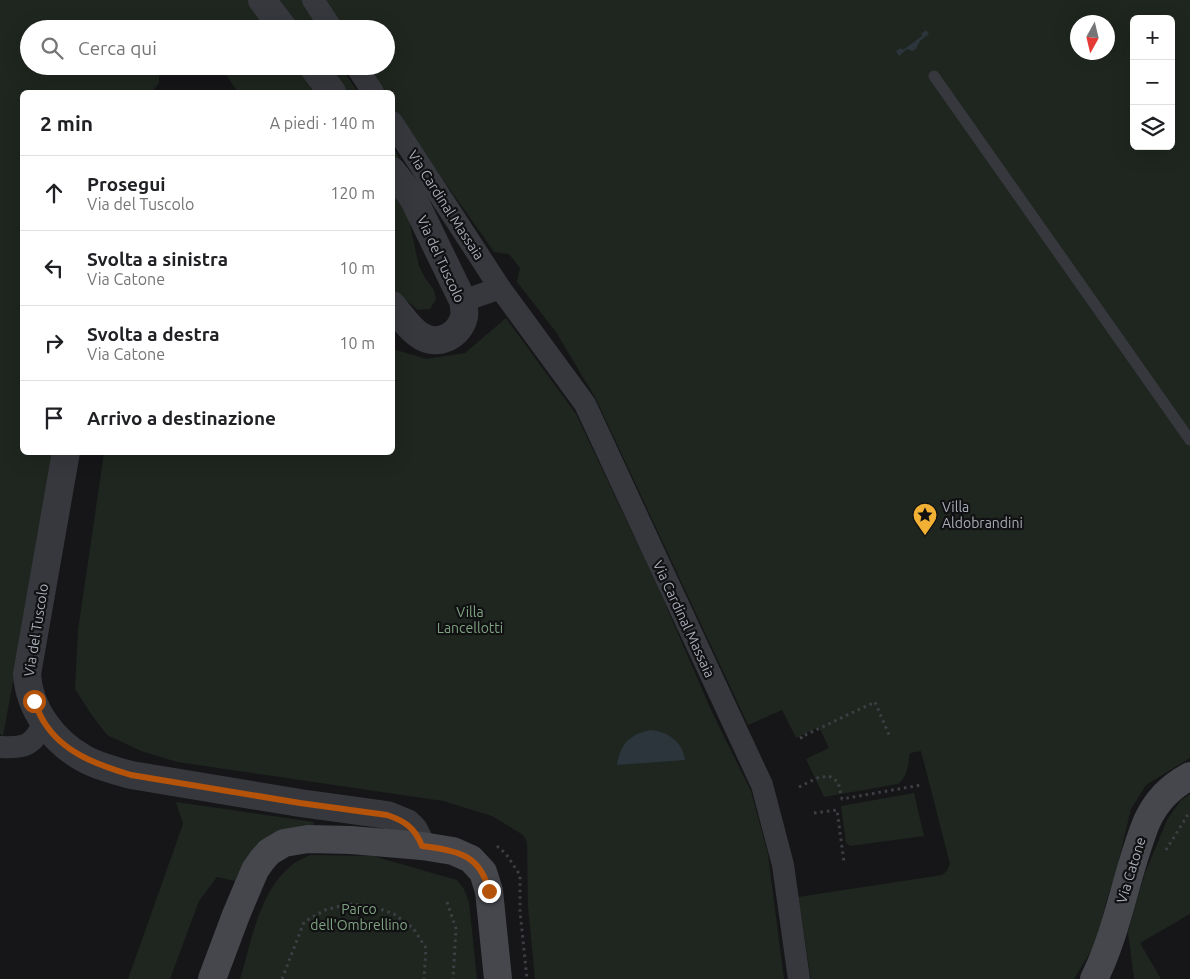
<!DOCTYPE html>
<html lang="it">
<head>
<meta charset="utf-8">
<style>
  :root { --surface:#fff; --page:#f6f6f6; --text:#202124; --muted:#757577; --line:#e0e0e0 }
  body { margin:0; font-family:Ubuntu,sans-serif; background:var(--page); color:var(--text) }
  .controls { position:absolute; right:15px; top:15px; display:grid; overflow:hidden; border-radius:8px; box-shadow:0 5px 20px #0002 }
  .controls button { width:45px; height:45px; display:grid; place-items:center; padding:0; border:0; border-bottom:1px solid var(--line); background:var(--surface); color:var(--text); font:25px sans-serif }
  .compass { position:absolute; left:1070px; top:15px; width:45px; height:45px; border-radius:50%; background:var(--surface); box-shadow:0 5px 20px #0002; rotate:188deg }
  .stop { position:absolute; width:15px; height:15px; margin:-11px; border:4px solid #b45309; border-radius:50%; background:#fff }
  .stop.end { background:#b45309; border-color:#fff; box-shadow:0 1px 5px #0008 }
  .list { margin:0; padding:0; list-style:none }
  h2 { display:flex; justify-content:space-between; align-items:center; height:65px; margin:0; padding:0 20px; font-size:21px }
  h2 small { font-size:16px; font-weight:400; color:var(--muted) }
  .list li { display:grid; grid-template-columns:32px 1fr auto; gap:15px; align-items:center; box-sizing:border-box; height:75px; padding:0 20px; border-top:1px solid var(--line) }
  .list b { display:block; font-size:19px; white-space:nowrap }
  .list p { margin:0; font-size:16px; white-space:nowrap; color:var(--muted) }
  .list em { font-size:16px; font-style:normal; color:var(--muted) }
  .icon { flex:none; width:28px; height:28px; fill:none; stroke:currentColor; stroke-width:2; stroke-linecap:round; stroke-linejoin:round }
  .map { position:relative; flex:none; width:1190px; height:979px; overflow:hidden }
  .search { position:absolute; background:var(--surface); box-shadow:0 5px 20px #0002; left:20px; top:20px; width:375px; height:55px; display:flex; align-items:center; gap:12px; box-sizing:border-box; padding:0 18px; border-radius:28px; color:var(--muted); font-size:19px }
  .panel { position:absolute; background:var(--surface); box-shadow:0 5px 20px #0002; left:20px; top:90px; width:375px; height:365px; border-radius:8px }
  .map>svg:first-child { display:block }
  .green { fill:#1e261f; fill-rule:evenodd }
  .water { fill:#2c353c }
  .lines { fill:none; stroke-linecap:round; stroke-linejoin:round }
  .path { stroke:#3d3f44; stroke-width:3; stroke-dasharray:2.5 4; stroke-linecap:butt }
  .service { stroke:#37383d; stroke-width:11 }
  .minor { stroke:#37383d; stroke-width:22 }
  .tertiary { stroke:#37383d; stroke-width:28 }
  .secondary { stroke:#45474d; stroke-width:28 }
  .route { stroke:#b45309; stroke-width:6 }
  .labels { text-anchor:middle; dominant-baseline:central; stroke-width:4.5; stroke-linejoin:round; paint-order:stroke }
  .street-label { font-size:14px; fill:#a8adb8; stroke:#111113 }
  .poi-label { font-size:14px; fill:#a8adb8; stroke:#111113; text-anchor:start }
  .park-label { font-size:14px; fill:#7fa381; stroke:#111113 }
</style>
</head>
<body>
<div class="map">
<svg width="1190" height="979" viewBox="0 0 1190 979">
  <rect width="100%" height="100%" fill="#161618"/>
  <g class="green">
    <polygon points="0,0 303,0 323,29 29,29 29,66 159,66 159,83 152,92 22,92 22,452 55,453 3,736 0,734"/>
    <path d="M 316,0 L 1190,0 L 1190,758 L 1146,785 L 1131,809 L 1117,868 L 1106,902 L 1097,941 L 1074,979 L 811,979 L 798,897 L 942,875 L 947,871 L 950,864 L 921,751 L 910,753 C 908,764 908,777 898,784 L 824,797 L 806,759 L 829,748 L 819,727 L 796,738 L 782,710 L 748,725 L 596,399 L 556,332 L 517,282 L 520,268 L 509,254 L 494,252 L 492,249 L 393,109 L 392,92 L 381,92 L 362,66 L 386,66 L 386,29 L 336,29 ZM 1134,19 L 1171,19 L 1171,146 L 1134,146 ZM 1078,22 L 1108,22 L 1108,52 L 1078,52 Z"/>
    <polygon points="217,66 340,66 358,92 238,92 223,71"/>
    <polygon points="392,144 413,185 407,210 416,253 419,266 425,278 434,290 436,299 430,309 418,310 393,289"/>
    <polygon points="506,318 576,414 658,587 711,710 751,791 768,854 784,979 535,979 528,907 527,842 523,835 492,816 443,801 177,762 141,751 107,735 91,714 75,689 78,630 104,453 392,452 393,349 426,359 465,353"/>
    <polygon points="914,793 924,836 850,846 846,843 841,806"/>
    <polygon points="1190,794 1190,914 1140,943 1161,979 1134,979 1128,932 1138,896 1145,873 1167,820 1181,800"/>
    <polygon points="176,802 314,822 311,831 257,849 243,863 235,881 217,877 199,901 170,979 128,979 183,824"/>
    <path d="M 310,855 L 373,856 L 457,880 L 464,889 L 469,902 L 477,979 L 240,979 C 252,940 259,891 293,864 C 298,860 305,858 310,855 Z"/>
  </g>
  <g class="water">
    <polygon points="926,30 929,34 920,41 916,49 913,51 907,49 899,56 896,51 901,48 903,50 922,36 921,34"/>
    <path d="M 651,730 C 668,732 682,741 685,760 L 617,765 C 620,744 630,734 651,730 Z"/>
  </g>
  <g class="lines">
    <g class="path">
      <polyline points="802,739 801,737 875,702 890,737"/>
      <polyline points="799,787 817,778 829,776 838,782 842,799 921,785"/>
      <polyline points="814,813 837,810 844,862"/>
      <polyline points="497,846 506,854 520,875 520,911 527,979"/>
      <polyline points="1166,850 1187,816 1190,814"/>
      <polyline points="447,902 456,929 453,979"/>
      <polyline points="282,979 304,922 325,910 348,904 372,906 394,914 413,928 426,948 424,979"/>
    </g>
    <polyline class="service" points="934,76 1190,440"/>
    <g class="minor">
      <polyline points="313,0 332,29"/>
      <polyline points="356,66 373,92"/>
      <polyline points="392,122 500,288 585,404 762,785 783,865 799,979"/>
      <polyline points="463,301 500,288"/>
      <path d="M 0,747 C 26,748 32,746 44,723"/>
    </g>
    <g class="tertiary">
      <polyline points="262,0 284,29"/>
      <polyline points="312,66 332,92"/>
      <path d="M 392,171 L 413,198 L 463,301 C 464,306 465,312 464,317 C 459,335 439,347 421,336 C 410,330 401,315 392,305"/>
      <path d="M 66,452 L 27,674 C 29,709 53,741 83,758 C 98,767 115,770 131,775 L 300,803 L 387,815 L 407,823 L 414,830 L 422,846"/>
    </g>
    <g class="secondary">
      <polyline points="212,979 236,915 255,870 262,860 269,852 284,843 308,839 351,840 422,846 453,851 471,859 483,872 489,891 498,979"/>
      <path d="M 1094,979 C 1119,929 1126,872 1147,821 C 1157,800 1170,787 1190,776"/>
    </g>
  </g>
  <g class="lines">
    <path class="route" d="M 34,701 C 37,708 40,716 44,722 C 63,753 98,765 131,775 L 300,803 L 387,815 C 405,821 415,828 422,846 C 456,851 480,853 489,891"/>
  </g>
  <defs>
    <symbol id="sight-pin" viewBox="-11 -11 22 30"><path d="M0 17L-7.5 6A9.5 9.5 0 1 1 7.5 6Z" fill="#f2b134" stroke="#111113"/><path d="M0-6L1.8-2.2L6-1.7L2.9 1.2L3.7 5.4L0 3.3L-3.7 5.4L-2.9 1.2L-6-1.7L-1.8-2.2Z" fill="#111"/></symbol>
  </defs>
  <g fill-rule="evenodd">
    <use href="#sight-pin" x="911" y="501" width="28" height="38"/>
  </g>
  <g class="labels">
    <g class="street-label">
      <text transform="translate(446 205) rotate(57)">Via Cardinal Massaia</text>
      <text transform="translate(441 259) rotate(65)">Via del Tuscolo</text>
      <text transform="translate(684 619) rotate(65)">Via Cardinal Massaia</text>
      <text transform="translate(36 630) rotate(-81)">Via del Tuscolo</text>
      <text transform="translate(1131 870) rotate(-73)">Via Catone</text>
    </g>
    <g class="poi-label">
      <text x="942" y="507">Villa<tspan x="942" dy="16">Aldobrandini</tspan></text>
    </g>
    <g class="park-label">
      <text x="470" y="612">Villa<tspan x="470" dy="16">Lancellotti</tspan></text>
      <text x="359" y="909">Parco<tspan x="359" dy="16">dell'Ombrellino</tspan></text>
    </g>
  </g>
</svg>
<div class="controls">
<button>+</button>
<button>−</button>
<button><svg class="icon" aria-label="layers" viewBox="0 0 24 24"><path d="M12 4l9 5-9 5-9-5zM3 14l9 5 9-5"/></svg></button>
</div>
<svg class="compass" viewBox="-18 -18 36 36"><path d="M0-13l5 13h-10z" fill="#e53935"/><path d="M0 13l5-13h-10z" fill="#757577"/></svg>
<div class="stop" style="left:34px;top:701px"></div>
<div class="stop end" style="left:489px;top:891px"></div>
<div class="search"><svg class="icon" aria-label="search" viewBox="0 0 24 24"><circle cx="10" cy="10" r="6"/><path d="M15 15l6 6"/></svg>Cerca qui</div>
<section class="panel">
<h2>2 min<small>A piedi · 140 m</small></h2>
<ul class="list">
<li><svg class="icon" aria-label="ahead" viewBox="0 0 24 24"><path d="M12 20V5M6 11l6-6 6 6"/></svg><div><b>Prosegui</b><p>Via del Tuscolo</p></div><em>120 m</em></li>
<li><svg class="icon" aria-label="left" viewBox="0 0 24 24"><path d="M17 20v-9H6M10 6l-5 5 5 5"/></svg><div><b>Svolta a sinistra</b><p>Via Catone</p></div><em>10 m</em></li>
<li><svg class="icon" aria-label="right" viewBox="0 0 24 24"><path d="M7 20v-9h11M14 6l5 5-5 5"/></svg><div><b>Svolta a destra</b><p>Via Catone</p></div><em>10 m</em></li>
<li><svg class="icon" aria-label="arrive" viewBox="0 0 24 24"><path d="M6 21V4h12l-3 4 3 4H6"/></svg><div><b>Arrivo a destinazione</b></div></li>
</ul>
</section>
</div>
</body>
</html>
